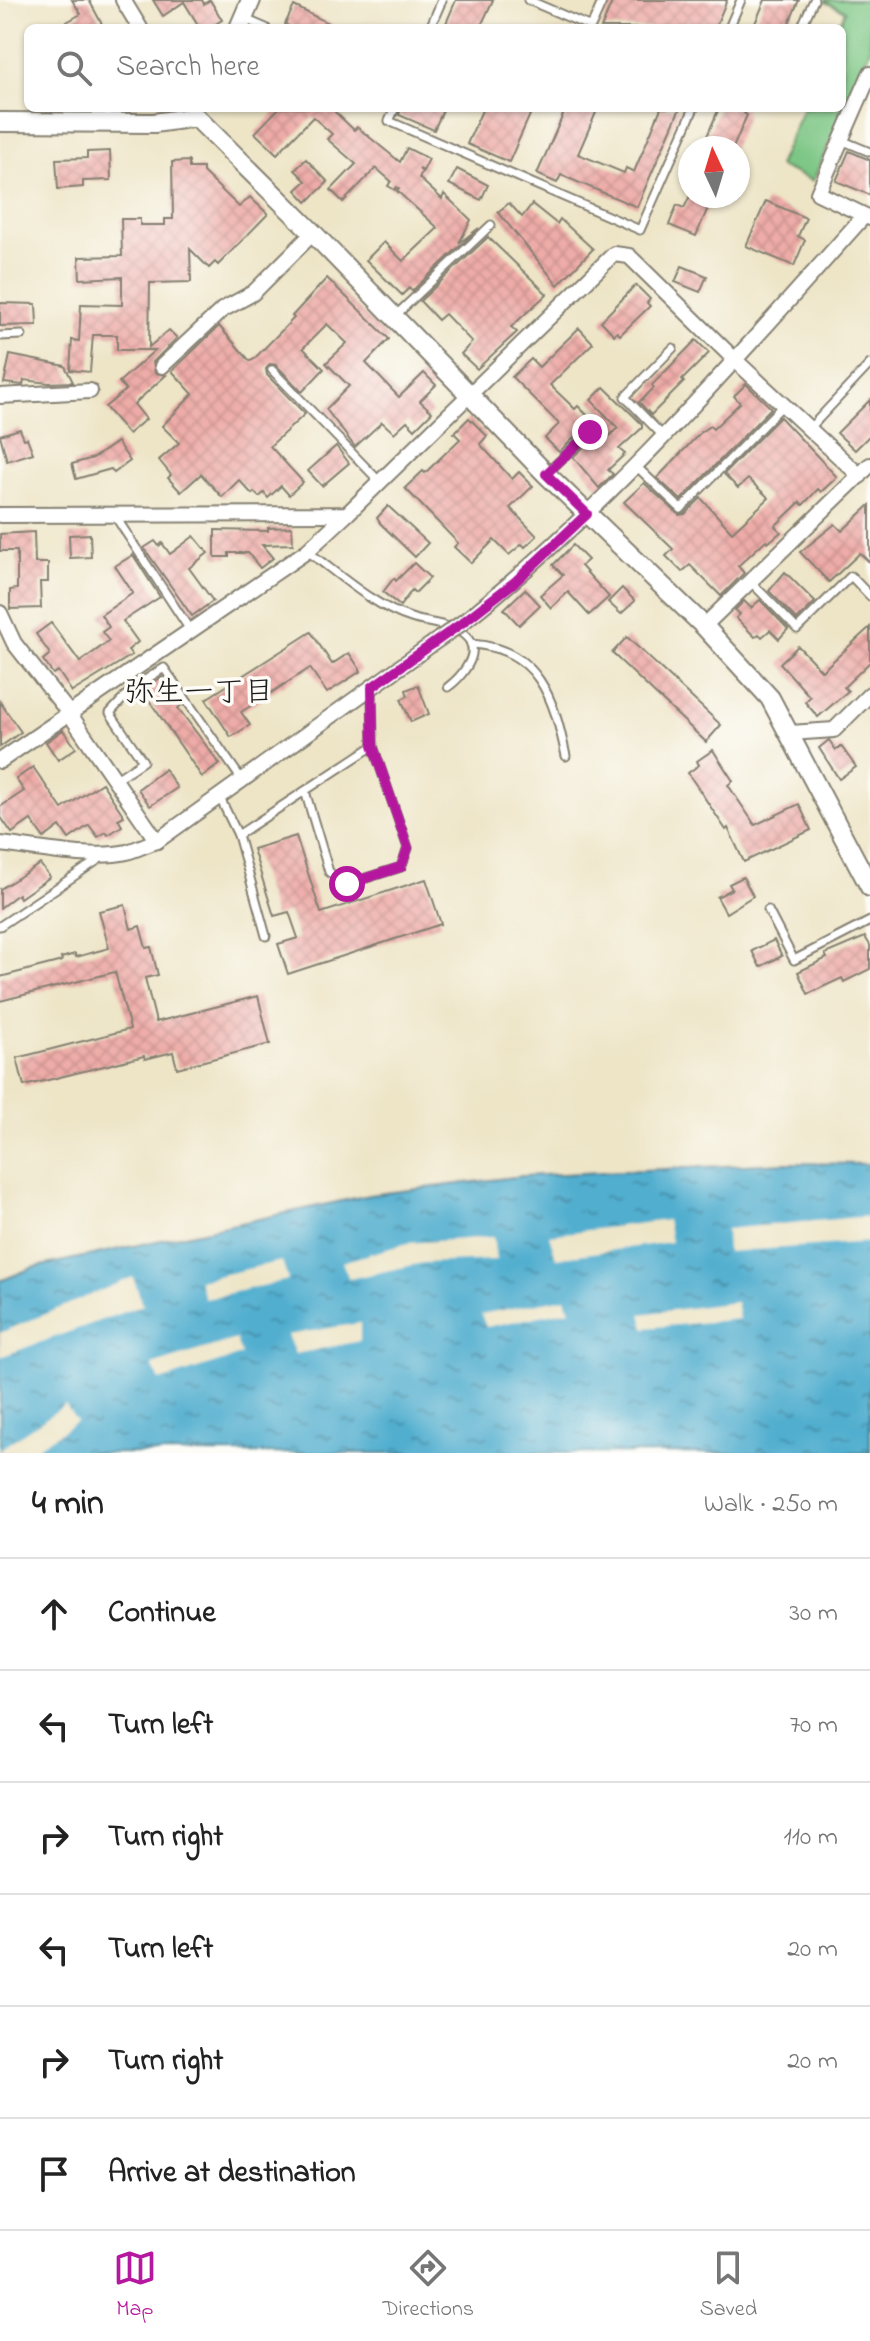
<!DOCTYPE html>
<html lang="en">
<head>
<meta charset="utf-8">
<style>
  :root { --surface:#fff; --page:#f2f2f2; --text:#222; --muted:#767676; --line:#e0e0e0; --accent:#b5179e }
  body { margin:0; font-family:"Indie Flower","Klee One",sans-serif; background:var(--page); color:var(--text) }
  .compass { position:absolute; left:678px; top:136px; width:72px; height:72px; border-radius:50%; background:var(--surface); box-shadow:0 2px 6px #0004; rotate:356deg }
  .stop { position:absolute; width:24px; height:24px; margin:-18px; border:6px solid #b5179e; border-radius:50%; background:#fff }
  .stop.end { background:#b5179e; border-color:#fff; box-shadow:0 2px 8px #0008 }
  .list { margin:0; padding:0; list-style:none }
  h2 { display:flex; justify-content:space-between; align-items:center; height:104px; margin:0; padding:0 32px; font-size:34px }
  h2 small { font-size:26px; font-weight:400; color:var(--muted) }
  .list li { display:grid; grid-template-columns:52px 1fr auto; gap:24px; align-items:center; box-sizing:border-box; height:112px; padding:0 32px; border-top:2px solid var(--line) }
  .list b { display:block; font-size:30px; white-space:nowrap }
  .list em { font-size:26px; font-style:normal; color:var(--muted) }
  .icon { flex:none; width:44px; height:44px; fill:none; stroke:currentColor; stroke-width:2; stroke-linecap:round; stroke-linejoin:round }
  .map { position:relative; flex:none; width:870px; height:1453px; overflow:hidden }
  .search { position:absolute; background:var(--surface); box-shadow:0 2px 6px #0004; left:24px; right:24px; top:24px; height:88px; display:flex; align-items:center; gap:20px; box-sizing:border-box; padding:0 28px; border-radius:12px; color:var(--muted); font-size:30px }
  .sheet { height:776px; background:var(--surface) }
  nav { display:flex; justify-content:space-around; align-items:center; box-sizing:border-box; height:112px; border-top:2px solid var(--line); background:var(--surface); font-size:22px; color:var(--muted) }
  nav a { display:grid; justify-items:center; gap:4px }
  nav .on { color:var(--accent) }
  .map>svg:first-child { display:block }
  .green { fill:#7bc684; stroke:#4c7150; stroke-width:2 }
  .water { fill:url(#water-ripples); stroke:#366576; stroke-width:2 }
  .pier { fill:#eee5c7 }
  .building { fill:url(#building-cross-hatch) }
  .lines { fill:none; stroke-linecap:round; stroke-linejoin:round }
  .lane-casing { stroke:#858072; stroke-width:11 }
  .street-casing { stroke:#858072; stroke-width:18 }
  .secondary-casing { stroke:#858072; stroke-width:22 }
  .lane { stroke:#fff; stroke-width:7 }
  .street { stroke:#fff; stroke-width:14 }
  .secondary { stroke:#fff; stroke-width:18 }
  .street-bridge-casing { stroke:#858072; stroke-width:18; stroke-linecap:butt }
  .street-bridge { stroke:#fff; stroke-width:14 }
  .route { stroke:#b5179e; stroke-width:10 }
  .labels { text-anchor:middle; dominant-baseline:central; stroke-width:7; stroke-linejoin:round; paint-order:stroke }
  .neighbourhood-label { font-size:30px; fill:#1c1c1c; stroke:#fdfcf7 }
</style>
</head>
<body>
<div class="map">
<svg width="870" height="1453" viewBox="0 0 870 1453">
  <defs>
    <pattern id="water-ripples" width="26" height="14" patternUnits="userSpaceOnUse" patternTransform="scale(2)"><rect width="26" height="14" fill="#51aecf"/><path d="M2 4q2-2 4 0t4 0M15 11q2-2 4 0t4 0" fill="none" stroke="#428da7"/></pattern>
    <pattern id="building-cross-hatch" width="8" height="8" patternUnits="userSpaceOnUse" patternTransform="scale(2)"><rect width="8" height="8" fill="#eeaca8"/><path d="M0 0l8 8M0 8l8-8" fill="none" stroke="#cc9390"/></pattern>
  </defs>
  <rect width="100%" height="100%" fill="#fdfcf7"/>
  <filter id="ink" filterUnits="userSpaceOnUse"><feTurbulence type="fractalNoise" baseFrequency=".0125" numOctaves="2"/><feDisplacementMap in="SourceGraphic" scale="16" xChannelSelector="R" yChannelSelector="G"/><feConvolveMatrix kernelMatrix="1 2 1 2 8 2 1 2 1" color-interpolation-filters="sRGB"/></filter>
  <filter id="wash" filterUnits="userSpaceOnUse"><feTurbulence type="fractalNoise" baseFrequency=".006" numOctaves="4" result="noise"/><feDisplacementMap in="SourceGraphic" scale="32" xChannelSelector="R" yChannelSelector="G"/><feGaussianBlur stdDeviation="1.8" result="paint"/><feColorMatrix in="noise" values="0 0 0 0 0 0 0 0 0 0 0 0 0 0 0 0 0 1.4 0 .05"/><feComposite in="paint" operator="in"/></filter>
  <g filter="url(#wash)">
    <rect width="100%" height="100%" fill="#eee5c7"/>
    <polygon class="green" points="826,0 870,0 870,50 813,181 778,166 803,108 842,108 842,28 838,28 845,11 825,2"/>
    <polygon class="water" points="784,1163 870,1164 870,1453 0,1453 0,1281 32,1268 369,1195 522,1176"/>
    <g class="pier">
      <polygon points="870,1216 870,1242 727,1252 726,1229"/>
      <polygon points="667,1220 671,1242 556,1258 549,1235"/>
      <polygon points="493,1237 496,1260 423,1263 349,1279 342,1262 408,1243"/>
      <polygon points="282,1261 288,1280 204,1299 199,1280"/>
      <polygon points="133,1277 143,1305 0,1357 0,1333"/>
      <polygon points="565,1298 570,1310 486,1327 481,1314"/>
      <polygon points="736,1302 739,1319 645,1328 641,1314"/>
      <polygon points="360,1323 360,1341 295,1354 287,1335"/>
      <polygon points="236,1339 241,1355 160,1381 152,1365"/>
      <polygon points="65,1405 77,1421 29,1453 0,1453 0,1449"/>
    </g>
    <g id="blocks">
      <g class="building">
        <polygon points="72,0 89,0 104,28 56,28 81,14"/>
        <polygon points="153,0 202,0 204,4 210,0 222,20 209,28 200,28 184,2 163,16"/>
        <polygon points="456,0 493,0 480,28 444,28"/>
        <polygon points="613,0 727,0 715,28 601,28"/>
        <polygon points="765,0 799,0 787,28 753,28"/>
        <polygon points="294,6 338,28 292,28 285,24"/>
        <polygon points="279,108 331,108 354,130 357,127 400,162 407,148 429,159 423,171 419,169 422,172 419,178 442,199 444,194 471,220 459,243 479,228 412,291 409,288 402,295 366,260 384,242 403,261 438,228 397,191 399,189 397,187 395,190 388,186 391,181 376,168 343,202 331,190 356,164 327,139 332,134 313,117 277,154 255,133"/>
        <polygon points="401,108 444,108 434,130 399,115"/>
        <polygon points="483,108 533,108 509,162 467,144"/>
        <polygon points="566,108 598,108 578,154 624,173 626,168 634,172 661,108 680,108 637,207 561,175 557,183 537,174"/>
        <polygon points="719,108 746,108 744,113 747,115 733,148 702,148"/>
        <polygon points="110,151 111,180 83,181 83,187 58,189 56,159 87,158 87,152"/>
        <polygon points="849,151 870,160 870,195 836,181"/>
        <polygon points="306,159 328,182 307,202 296,190 306,181 295,170"/>
        <polygon points="189,161 189,168 203,168 203,172 239,207 250,197 268,214 218,265 215,262 209,268 190,249 191,282 150,283 149,347 169,330 177,338 153,362 155,373 166,375 134,404 146,419 128,434 105,407 126,390 119,382 155,350 117,350 117,335 93,335 90,372 70,370 72,340 79,341 81,304 122,305 122,277 80,279 79,257 122,256 121,219 140,219 140,225 165,225 165,219 173,219 172,162"/>
        <polygon points="457,169 488,185 481,200 449,184"/>
        <polygon points="690,196 713,196 696,236 669,225 677,205 684,208"/>
        <polygon points="766,201 806,218 798,236 805,240 794,266 746,246"/>
        <polygon points="509,203 522,217 532,204 557,224 560,219 593,249 558,285 498,212"/>
        <polygon points="488,237 547,294 511,327 517,332 477,369 461,354 472,342 445,314 438,320 420,301"/>
        <polygon points="682,266 707,276 700,292 675,282"/>
        <polygon points="327,278 389,339 366,363 399,397 424,373 436,385 420,401 432,412 415,429 407,421 394,433 382,422 355,447 326,409 349,386 326,363 347,343 327,324 303,348 324,369 302,392 276,365 270,364 266,369 267,375 305,414 270,446 303,482 289,495 281,486 268,498 264,493 259,497 254,492 252,494 239,480 222,497 201,474 181,492 168,478 171,475 159,460 179,443 162,426 193,394 172,371 219,326 250,361 253,360 294,318 292,316"/>
        <polygon points="636,285 650,299 647,303 650,306 620,335 617,332 614,335 601,321"/>
        <polygon points="0,303 36,304 37,325 0,326"/>
        <polygon points="579,328 593,343 550,385 575,409 578,406 589,417 578,428 581,431 559,452 545,438 559,424 512,377 531,359 539,367"/>
        <polygon points="696,340 709,353 682,380 684,382 651,415 639,402 654,388 652,385"/>
        <polygon points="10,355 65,366 73,382 49,383 24,380 23,385 4,383"/>
        <polygon points="746,384 771,408 681,500 657,478 702,431 710,426 713,429 740,403 734,396"/>
        <polygon points="604,387 642,424 642,428 619,449 625,454 608,470 613,474 599,488 573,457 591,440 598,447 618,428 591,400"/>
        <polygon points="870,400 870,435 855,450 837,433"/>
        <polygon points="780,417 837,477 821,492 818,489 803,505 800,502 775,526 781,532 768,543 766,540 738,566 744,573 721,596 690,565 682,572 666,556 673,549 624,502 644,483 679,515 685,514 701,498 732,532 769,498 748,479 738,488 724,474"/>
        <polygon points="469,418 487,436 480,444 512,479 519,472 533,486 510,508 537,536 525,547 522,544 509,555 494,540 471,563 454,547 458,543 405,488 423,471 425,473 460,439 454,433"/>
        <polygon points="20,429 24,439 27,438 33,453 7,461 0,435"/>
        <polygon points="117,442 130,461 114,473 111,469 76,479 72,464 93,458"/>
        <polygon points="336,446 349,463 322,486 308,471"/>
        <polygon points="870,505 870,563 860,553 829,582 800,552 835,524 842,531"/>
        <polygon points="388,506 428,543 415,557 380,523 377,518"/>
        <polygon points="292,527 293,544 262,545 273,558 260,568 248,553 229,553 229,557 215,557 215,530 268,531 268,528"/>
        <polygon points="34,532 35,563 48,563 48,582 40,582 41,608 10,609 10,590 17,589 17,551 0,551 0,534"/>
        <polygon points="90,534 91,557 70,558 69,535"/>
        <polygon points="194,536 208,553 189,568 213,601 192,616 144,548 155,541 159,546 162,543 170,554"/>
        <polygon points="573,545 588,560 581,566 609,597 589,615 568,592 551,608 540,595 563,575 553,565"/>
        <polygon points="133,555 160,597 123,621 138,642 128,650 132,655 72,692 58,671 53,674 43,660 50,654 36,634 51,623 80,662 109,641 102,632 109,627 101,615 133,593 115,566"/>
        <polygon points="414,563 430,578 415,593 412,590 400,606 383,592 394,578 396,581"/>
        <polygon points="785,572 815,602 797,620 769,591"/>
        <polygon points="622,588 635,601 621,614 608,602"/>
        <polygon points="525,589 540,605 519,625 504,609"/>
        <polygon points="760,600 788,629 779,639 770,630 762,637 759,634 755,637 736,618 740,614 735,610 744,601 751,608"/>
        <polygon points="870,627 870,662 844,687 848,691 818,717 805,702 810,697 780,663 798,646 822,671"/>
        <polygon points="311,632 332,664 349,653 361,671 327,693 310,668 241,712 250,725 231,737 206,699"/>
        <polygon points="627,637 721,725 706,742 612,653"/>
        <polygon points="162,677 182,705 178,708 220,764 202,777 142,690"/>
        <polygon points="418,685 429,714 411,722 401,699 408,696 406,690"/>
        <polygon points="0,702 21,732 0,747"/>
        <polygon points="63,730 76,748 58,760 46,742"/>
        <polygon points="829,740 836,750 841,746 856,767 839,779 819,748"/>
        <polygon points="713,750 733,781 728,785 755,825 799,804 811,830 744,862 728,828 726,830 688,773 699,765 697,761"/>
        <polygon points="33,767 62,809 102,783 124,816 118,819 122,826 108,835 106,832 98,837 89,825 69,839 60,826 44,838 31,820 12,833 0,816 0,807 24,791 16,779"/>
        <polygon points="165,769 177,788 150,806 138,789"/>
        <polygon points="296,836 321,913 426,879 441,924 288,974 278,944 298,938 289,912 274,916 253,849"/>
        <polygon points="40,864 50,877 20,898 18,894 0,908 0,889"/>
        <polygon points="743,877 753,896 726,913 717,897 732,889 729,884"/>
        <polygon points="125,905 131,929 140,926 146,948 151,947 158,975 145,978 156,1022 258,996 270,1044 177,1068 173,1052 145,1059 144,1056 24,1086 17,1058 130,1029 115,972 0,1001 0,977 62,961 61,958 75,954 76,957 109,948 99,911"/>
        <polygon points="865,937 870,945 870,969 844,982 842,978 808,994 798,972 827,958 825,954"/>
        <polygon points="774,940 782,956 760,967 752,951"/>
      </g>
    </g>
  </g>
  <g filter="url(#ink)">
    <use href="#blocks" fill-opacity="0" stroke="#858072" stroke-width="2"/>
    <g class="lines">
      <defs>
        <g id="lane">
          <polyline points="528,0 591,27 603,0"/>
          <polyline points="245,19 266,28"/>
          <polyline points="430,28 442,0"/>
          <polyline points="729,28 741,0"/>
          <polyline points="801,28 814,0"/>
          <polyline points="395,108 389,121 640,230 694,108"/>
          <polyline points="841,140 870,152"/>
          <polyline points="395,316 491,225"/>
          <polyline points="0,336 22,335"/>
          <polyline points="272,370 380,482"/>
          <polyline points="809,429 870,364"/>
          <polyline points="663,436 625,397 673,348"/>
          <polyline points="636,466 681,509 783,405"/>
          <polyline points="548,472 590,432"/>
          <polyline points="115,516 190,630"/>
          <path d="M 307,551 C 339,574 373,606 411,618 C 428,624 458,624 469,640 C 480,656 460,678 448,687"/>
          <polyline points="750,581 797,629 851,576 870,596"/>
          <path d="M 471,644 C 539,648 554,699 566,756"/>
          <polyline points="115,780 143,761 110,713 134,687 164,668 242,780"/>
          <polyline points="305,791 329,872 347,884 401,867 408,848 373,746"/>
          <polyline points="219,796 238,835 373,746 372,689"/>
          <polyline points="238,835 266,936"/>
          <polyline points="768,910 794,960 870,921"/>
          <polyline points="0,926 101,858"/>
        </g>
        <g id="street">
          <polyline points="123,0 140,28"/>
          <polyline points="870,74 818,193 870,218"/>
          <polyline points="162,366 222,310 253,293 313,233"/>
          <polyline points="0,396 90,391"/>
          <polyline points="0,515 347,514 614,254 629,256 735,360 860,476"/>
          <polyline points="0,613 14,643 69,713 157,841"/>
          <path d="M 462,623 C 612,504 737,358 864,216"/>
          <polyline points="704,626 870,465"/>
          <polyline points="790,733 834,730 870,694"/>
          <polyline points="0,761 307,551 347,514"/>
          <path d="M 0,844 C 35,848 93,860 127,852 C 137,849 147,844 157,841 L 439,639"/>
        </g>
        <g id="secondary">
          <polyline points="239,28 251,0"/>
          <polyline points="0,122 154,123 196,117 313,233 546,474 704,626 770,698 870,887"/>
        </g>
      </defs>
      <use href="#lane" class="lane-casing"/>
      <use href="#street" class="street-casing"/>
      <use href="#secondary" class="secondary-casing"/>
      <use href="#lane" class="lane"/>
      <use href="#street" class="street"/>
      <use href="#secondary" class="secondary"/>
      <defs>
        <polyline id="street-bridge" points="439,639 462,623"/>
      </defs>
      <use href="#street-bridge" class="street-bridge-casing"/>
      <use href="#street-bridge" class="street-bridge"/>
    </g>
  </g>
  <g class="lines" filter="url(#ink)">
    <polyline class="route" points="347,884 401,867 408,848 373,746 372,687 462,623 516,581 587,514 546,474 590,432"/>
  </g>
  <g class="labels">
    <g class="neighbourhood-label">
      <text x="199" y="694">弥生一丁目</text>
    </g>
  </g>
</svg>
<svg class="compass" viewBox="-18 -18 36 36"><path d="M0-13l5 13h-10z" fill="#e53935"/><path d="M0 13l5-13h-10z" fill="#767676"/></svg>
<div class="stop" style="left:347px;top:884px"></div>
<div class="stop end" style="left:590px;top:432px"></div>
<div class="search"><svg class="icon" aria-label="search" viewBox="0 0 24 24"><circle cx="10" cy="10" r="6"/><path d="M15 15l6 6"/></svg>Search here</div>
</div>
<section class="sheet">
<h2>4 min<small>Walk · 250 m</small></h2>
<ul class="list">
<li><svg class="icon" aria-label="ahead" viewBox="0 0 24 24"><path d="M12 20V5M6 11l6-6 6 6"/></svg><div><b>Continue</b></div><em>30 m</em></li>
<li><svg class="icon" aria-label="left" viewBox="0 0 24 24"><path d="M17 20v-9H6M10 6l-5 5 5 5"/></svg><div><b>Turn left</b></div><em>70 m</em></li>
<li><svg class="icon" aria-label="right" viewBox="0 0 24 24"><path d="M7 20v-9h11M14 6l5 5-5 5"/></svg><div><b>Turn right</b></div><em>110 m</em></li>
<li><svg class="icon" aria-label="left" viewBox="0 0 24 24"><path d="M17 20v-9H6M10 6l-5 5 5 5"/></svg><div><b>Turn left</b></div><em>20 m</em></li>
<li><svg class="icon" aria-label="right" viewBox="0 0 24 24"><path d="M7 20v-9h11M14 6l5 5-5 5"/></svg><div><b>Turn right</b></div><em>20 m</em></li>
<li><svg class="icon" aria-label="arrive" viewBox="0 0 24 24"><path d="M6 21V4h12l-3 4 3 4H6"/></svg><div><b>Arrive at destination</b></div></li>
</ul>
</section>
<nav>
<a class="on"><svg class="icon" aria-label="map" viewBox="0 0 24 24"><path d="M3 6l6-2 6 2 6-2v14l-6 2-6-2-6 2zM9 4v14M15 6v14"/></svg>Map</a>
<a><svg class="icon" aria-label="directions" viewBox="0 0 24 24"><path d="M12 3l9 9-9 9-9-9zM9 14v-3h6M13 9l2 2-2 2"/></svg>Directions</a>
<a><svg class="icon" aria-label="saved" viewBox="0 0 24 24"><path d="M7 4h10v16l-5-4-5 4z"/></svg>Saved</a>
</nav>
</body>
</html>
